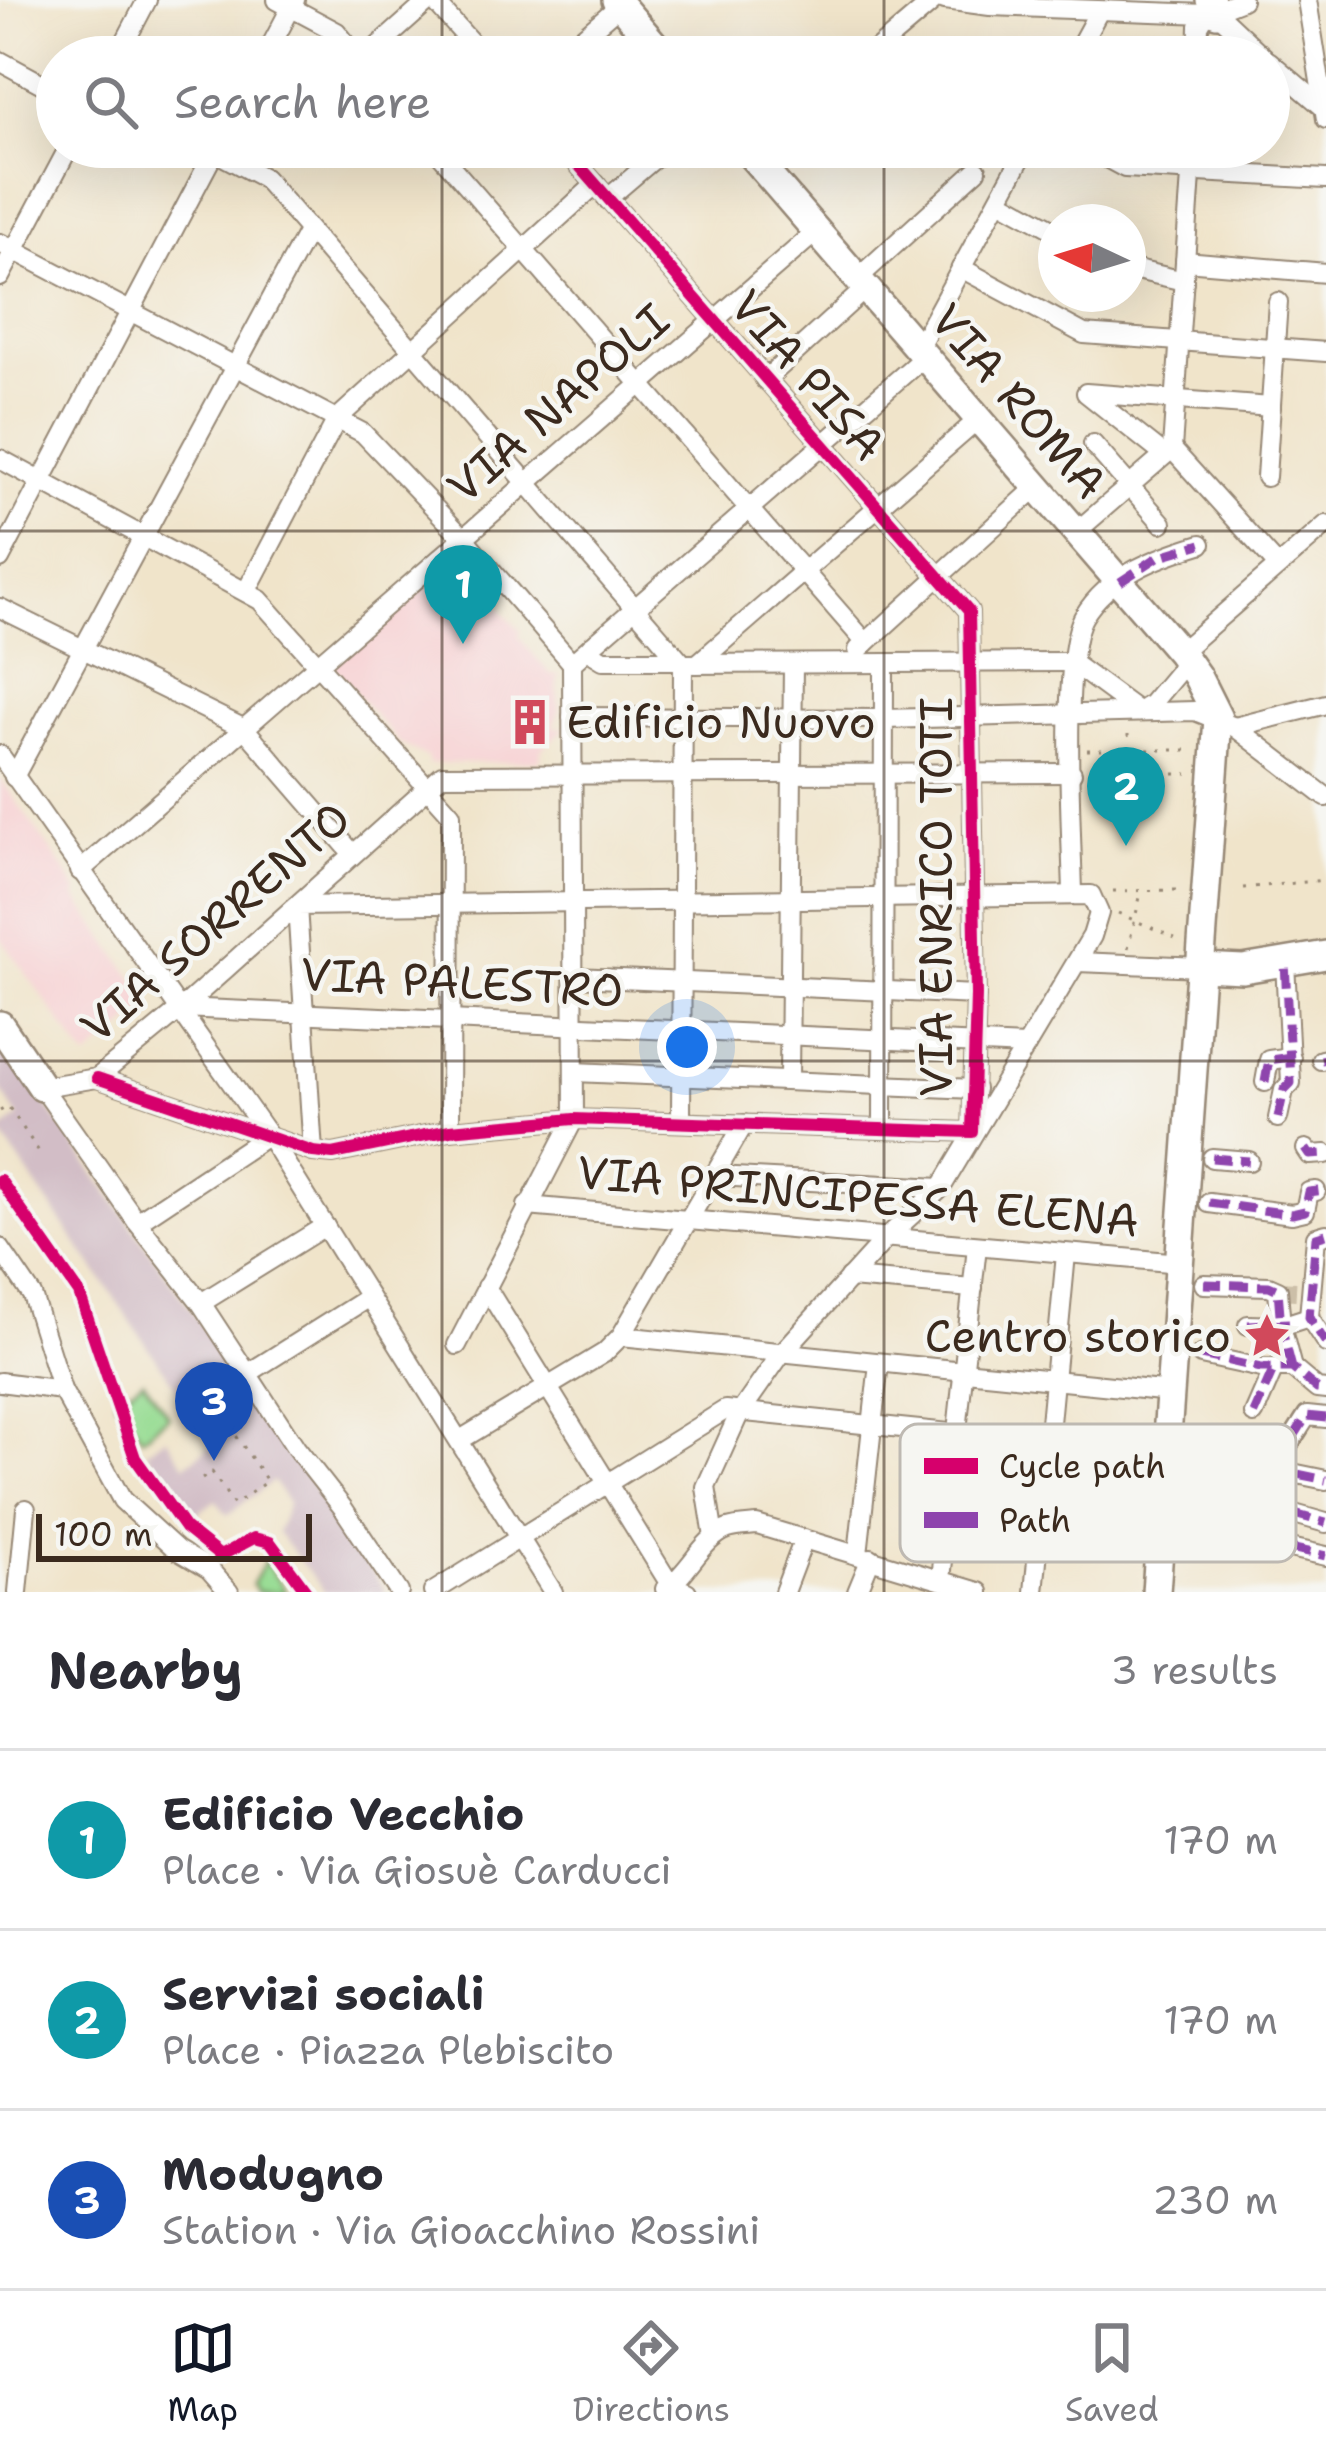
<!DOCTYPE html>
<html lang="en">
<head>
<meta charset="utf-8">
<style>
  :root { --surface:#fff; --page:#f7f7f7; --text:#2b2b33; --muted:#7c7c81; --line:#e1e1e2; --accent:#111827 }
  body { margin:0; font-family:"Shantell Sans",sans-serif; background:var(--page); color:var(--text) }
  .compass { position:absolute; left:1038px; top:204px; width:108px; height:108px; border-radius:50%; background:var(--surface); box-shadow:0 12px 48px #0002; rotate:274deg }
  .scale { position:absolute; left:36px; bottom:30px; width:276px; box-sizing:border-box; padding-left:12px; border:6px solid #3b2a1e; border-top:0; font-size:33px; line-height:42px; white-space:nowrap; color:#3b2a1e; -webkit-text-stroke:9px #f6f6f2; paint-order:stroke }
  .you { position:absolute; left:687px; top:1047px; width:42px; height:42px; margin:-30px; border:9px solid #fff; border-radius:50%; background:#1a73e8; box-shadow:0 0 0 18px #1a73e833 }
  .badge { display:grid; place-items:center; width:78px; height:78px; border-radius:50%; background:var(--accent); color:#fff; font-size:39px; font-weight:700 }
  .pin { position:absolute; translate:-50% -99px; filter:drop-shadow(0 3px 6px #0008) }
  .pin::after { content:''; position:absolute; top:63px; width:42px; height:36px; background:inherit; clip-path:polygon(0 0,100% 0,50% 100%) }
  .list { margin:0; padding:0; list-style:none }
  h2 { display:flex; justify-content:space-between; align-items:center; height:156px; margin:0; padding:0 48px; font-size:51px }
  h2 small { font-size:39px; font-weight:400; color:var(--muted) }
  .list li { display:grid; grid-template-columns:78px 1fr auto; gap:36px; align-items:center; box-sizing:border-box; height:180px; padding:0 48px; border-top:3px solid var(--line) }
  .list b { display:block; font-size:45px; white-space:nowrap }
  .list p { margin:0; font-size:39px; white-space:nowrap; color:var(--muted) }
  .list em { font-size:39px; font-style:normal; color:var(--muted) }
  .icon { flex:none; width:66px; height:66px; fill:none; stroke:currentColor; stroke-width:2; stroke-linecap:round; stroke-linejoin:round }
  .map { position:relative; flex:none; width:1326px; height:1592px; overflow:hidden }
  .search { position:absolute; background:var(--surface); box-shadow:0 12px 48px #0002; left:36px; right:36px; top:36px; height:132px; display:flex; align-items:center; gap:30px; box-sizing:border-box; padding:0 42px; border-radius:66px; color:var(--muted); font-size:45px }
  .sheet { height:696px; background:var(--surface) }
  nav { display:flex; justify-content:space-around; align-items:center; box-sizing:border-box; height:168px; border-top:3px solid var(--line); background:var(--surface); font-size:33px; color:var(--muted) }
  nav a { display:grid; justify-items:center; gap:6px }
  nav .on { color:var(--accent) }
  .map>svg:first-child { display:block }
  .built { fill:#f7cfd1 }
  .industrial { fill:#d2bdc6 }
  .green { fill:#9add95; stroke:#6a845a; stroke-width:3 }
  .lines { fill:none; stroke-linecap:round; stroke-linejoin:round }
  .street-tunnel { stroke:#ccbfa8; stroke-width:18; stroke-dasharray:18 9; stroke-linecap:butt }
  .street-casing { stroke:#968774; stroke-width:22 }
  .secondary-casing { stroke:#968774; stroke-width:32 }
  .path { stroke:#968774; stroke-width:3; stroke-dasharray:3 9; stroke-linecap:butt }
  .street { stroke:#fff; stroke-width:18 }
  .secondary { stroke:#fff; stroke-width:27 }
  .quiet { stroke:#8e44ad; stroke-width:9; stroke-dasharray:18 9; stroke-linecap:butt }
  .cycleway-casing { stroke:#f6f6f2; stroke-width:20 }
  .cycleway { stroke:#d6006c; stroke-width:12 }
  .grid { fill:none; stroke:#3b2a1e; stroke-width:3; stroke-opacity:0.55 }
  .labels { text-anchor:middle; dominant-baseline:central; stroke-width:9; stroke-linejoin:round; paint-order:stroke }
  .street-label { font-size:45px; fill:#3b2a1e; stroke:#f6f6f2 }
  .poi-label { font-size:45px; fill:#3b2a1e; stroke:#f6f6f2; text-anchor:start }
  .key { fill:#f6f6f2; stroke:#beb9b2; stroke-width:3 }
  .key-label { font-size:33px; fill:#3b2a1e }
</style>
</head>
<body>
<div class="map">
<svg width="1326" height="1592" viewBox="0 0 1326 1592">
  <rect width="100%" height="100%" fill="#f6f6f2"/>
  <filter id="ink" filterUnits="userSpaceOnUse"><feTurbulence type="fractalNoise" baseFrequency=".00833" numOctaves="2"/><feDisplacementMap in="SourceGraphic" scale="24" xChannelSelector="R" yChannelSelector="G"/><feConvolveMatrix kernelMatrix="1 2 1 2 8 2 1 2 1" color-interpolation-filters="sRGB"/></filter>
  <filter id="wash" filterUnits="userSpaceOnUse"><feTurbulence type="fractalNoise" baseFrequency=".004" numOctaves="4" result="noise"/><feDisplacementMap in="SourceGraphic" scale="48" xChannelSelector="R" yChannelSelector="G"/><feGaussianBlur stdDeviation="2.7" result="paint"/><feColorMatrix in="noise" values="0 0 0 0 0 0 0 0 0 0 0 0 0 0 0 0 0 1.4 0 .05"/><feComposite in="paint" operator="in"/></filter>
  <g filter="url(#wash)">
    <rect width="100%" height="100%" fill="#f0e4ca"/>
    <g class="built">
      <polygon points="456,558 521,632 518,636 550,674 562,675 557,678 559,711 553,727 565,728 541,750 540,761 428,764 428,758 399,743 331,665"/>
      <polygon points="0,778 64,869 78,893 75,896 152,1004 87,1059 0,937"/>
    </g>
    <polygon class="industrial" points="0,1040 177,1290 386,1592 325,1592 277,1532 288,1503 273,1481 227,1515 216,1500 188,1520 146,1451 166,1437 185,1465 215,1443 0,1133 19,1117 0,1089"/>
    <g class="green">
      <polygon points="143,1380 169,1416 142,1437 115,1400"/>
      <polygon points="265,1561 286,1592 257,1592 252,1584"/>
    </g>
  </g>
  <g filter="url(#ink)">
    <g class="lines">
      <polyline class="street-tunnel" points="1278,1290 1297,1291"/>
      <defs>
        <g id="street">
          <polyline points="277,0 337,32 357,57"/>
          <polyline points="433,0 484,57"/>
          <polyline points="945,0 990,6 1206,14 1242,0"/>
          <polyline points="1307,0 1326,119"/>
          <polyline points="1217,13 1264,57"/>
          <polyline points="117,57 147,0"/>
          <polyline points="265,57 295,0"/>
          <polyline points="366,57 430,0"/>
          <polyline points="559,57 620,5"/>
          <polyline points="868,57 935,0"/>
          <polyline points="1074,57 1099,11"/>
          <polyline points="1198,57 1199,26 1206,14"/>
          <polyline points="0,61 57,92"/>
          <polyline points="1269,61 1323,107"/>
          <polyline points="206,147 264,178 683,664"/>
          <polyline points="434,147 866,643"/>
          <polyline points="1086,147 1125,168 1326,179"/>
          <polyline points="607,199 668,147"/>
          <polyline points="999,200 1056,231"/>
          <polyline points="0,243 363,433 468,543 572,663"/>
          <polyline points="1185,261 1326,273"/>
          <polyline points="961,268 1084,334 1326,352"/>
          <polyline points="1128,268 1184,281"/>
          <polyline points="0,277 69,147"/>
          <polyline points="857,279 977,170"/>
          <polyline points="918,348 1027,147"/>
          <polyline points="765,380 866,288"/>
          <polyline points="1093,444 1162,523"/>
          <polyline points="1172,449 1278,566"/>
          <polyline points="1164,455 1086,393 1271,407"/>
          <polyline points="0,459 260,600 451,814 450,1130"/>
          <polyline points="1266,477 1278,302"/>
          <polyline points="1076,532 1172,449 1193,147"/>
          <polyline points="0,559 217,147"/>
          <polyline points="246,592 337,419 596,184"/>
          <polyline points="0,608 245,729 353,854"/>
          <polyline points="591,646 595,655 603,660 679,660"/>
          <polyline points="858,650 1037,487"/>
          <polyline points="1180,652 1326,525"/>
          <polyline points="1071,662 1139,712 1151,704 1187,661"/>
          <polyline points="572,663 925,356"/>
          <polyline points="683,664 1071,662"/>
          <polyline points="697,664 979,419"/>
          <polyline points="572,717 884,719 1195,711 1235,727 1326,797"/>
          <polyline points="1235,727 1326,704"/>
          <polyline points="0,755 268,1135 553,1592"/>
          <polyline points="14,777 308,231"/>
          <polyline points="80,871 816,232"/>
          <path d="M 1073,894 C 1072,839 1060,655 1084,616 C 1109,575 1158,557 1201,544"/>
          <polyline points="1077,962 1202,967"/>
          <polyline points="575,977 976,995"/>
          <polyline points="182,1008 1026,1046"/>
          <polyline points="1321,1060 1326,1059"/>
          <polyline points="574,1072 975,1089"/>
          <polyline points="97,1078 313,1152 333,1154 450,1130 574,1119 972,1132 976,995 969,611 563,147"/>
          <polyline points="789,1080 793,664"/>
          <polyline points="1265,1082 1269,1060 1291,1057"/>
          <polyline points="1278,1118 1284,1090 1291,1083 1285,962"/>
          <polyline points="681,1122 683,664"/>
          <polyline points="883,1129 884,663"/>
          <polyline points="1306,1149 1310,1155 1326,1154"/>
          <polyline points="313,1152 297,906 1091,895 1099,913 1092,936 941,1188 886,1238 781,1354 739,1414 706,1487 714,1537"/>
          <polyline points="1212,1158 1249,1161"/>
          <polyline points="716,1176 941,1188"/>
          <polyline points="1209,1203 1292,1214 1305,1211 1309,1192 1316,1191"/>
          <polyline points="527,1206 1181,1263"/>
          <polyline points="137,1222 268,1135"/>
          <polyline points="1326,1234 1316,1237 1309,1317 1326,1343"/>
          <polyline points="0,1248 32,1295 62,1390 122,1500 177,1550 209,1569 229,1592"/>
          <polyline points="849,1278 973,1288"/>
          <polyline points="1204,1284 1269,1286 1278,1290 1281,1326 1292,1368"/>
          <polyline points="486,1287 671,1586 687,1592"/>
          <polyline points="201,1303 325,1226"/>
          <polyline points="1248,1325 1281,1326 1309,1317"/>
          <polyline points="621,1336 1171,1392"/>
          <polyline points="457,1345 574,1119 572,663"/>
          <polyline points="1201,1355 1261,1368 1292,1368 1317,1389 1326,1390"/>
          <polyline points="247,1374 369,1297"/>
          <polyline points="0,1382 62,1390"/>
          <polyline points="1254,1414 1274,1368"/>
          <polyline points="1326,1418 1307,1416 1273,1469 1326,1480"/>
          <polyline points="460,1440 604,1353 621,1336 744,1124"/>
          <polyline points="1165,1478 1210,1482"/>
          <polyline points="1234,1489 1259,1504 1326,1523"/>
          <polyline points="951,1504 1041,1512"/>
          <polyline points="1161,1519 1326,1556"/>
          <polyline points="858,1554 879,1363"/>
          <polyline points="941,1579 977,1246"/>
          <path d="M 665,1589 C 689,1574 702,1538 728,1529 C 736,1526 748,1526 757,1525 L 979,1592"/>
          <polyline points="18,1592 26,1509"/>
          <polyline points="399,1592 343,1508 296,1448 201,1303 137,1222 42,1087 97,1078 182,1008 442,775 1072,773"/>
          <polyline points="433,1592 725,1410 1048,1443"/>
          <polyline points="784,1592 804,1539"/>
          <polyline points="857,1592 871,1558"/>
          <polyline points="1034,1592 1066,1254"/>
        </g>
        <g id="secondary">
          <polyline points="616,0 665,57"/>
          <polyline points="1210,0 1217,13"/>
          <polyline points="744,147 1180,652 1197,676 1218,718 1156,1592"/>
          <polyline points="1202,967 1243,969 1326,955"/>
          <polyline points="0,1025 42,1087"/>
        </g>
      </defs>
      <use href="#street" class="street-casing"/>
      <use href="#secondary" class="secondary-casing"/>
      <g class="path">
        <polyline points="1128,734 1129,772"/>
        <polyline points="1087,750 1191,750"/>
        <polyline points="1090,774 1188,774"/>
        <polyline points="1243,888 1326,880"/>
        <polyline points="1113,891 1179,890"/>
        <polyline points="1118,913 1175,938"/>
        <polyline points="1128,948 1141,893"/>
        <polyline points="0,1111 8,1106 40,1153"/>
        <polyline points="202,1479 212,1472 234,1505 267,1481 233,1431"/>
      </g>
      <use href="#street" class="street"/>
      <use href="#secondary" class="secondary"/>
      <g class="quiet">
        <polyline points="1120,582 1158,557 1201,544"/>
        <polyline points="1321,1060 1326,1059"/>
        <polyline points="1265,1082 1269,1060 1291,1057"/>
        <polyline points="1278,1118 1284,1090 1291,1083 1285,962"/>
        <polyline points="1306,1149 1310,1155 1326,1154"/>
        <polyline points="1212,1158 1249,1161"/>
        <polyline points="1209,1203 1292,1214 1305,1211 1309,1192 1326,1190"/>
        <polyline points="1326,1234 1316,1237 1309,1317 1326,1343"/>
        <polyline points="1204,1284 1269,1286 1278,1290 1281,1326 1292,1368"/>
        <polyline points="1248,1325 1289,1323"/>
        <polyline points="1201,1355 1261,1368 1292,1368 1317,1389 1326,1390"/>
        <polyline points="1254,1414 1274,1368"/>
        <polyline points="1326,1418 1307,1416 1273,1469 1326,1480"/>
        <polyline points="1165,1478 1210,1482 1259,1504 1326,1523"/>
        <polyline points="1161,1519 1326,1556"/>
      </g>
      <defs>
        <g id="cycleway">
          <polyline points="97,1078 313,1152 333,1154 450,1130 574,1119 972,1132 976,995 969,611 563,147"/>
          <polyline points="0,1180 79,1293 135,1458 185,1528 220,1556 254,1538 270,1542 307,1592"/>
        </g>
      </defs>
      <use href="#cycleway" class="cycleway-casing"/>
      <use href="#cycleway" class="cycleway"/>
    </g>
  </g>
  <path class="grid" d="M 442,0 L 442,57M 884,0 L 884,57M 442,147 L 442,1592M 884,147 L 884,1592M 0,531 L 1326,531M 0,1061 L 1326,1061"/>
  <defs>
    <symbol id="building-bare" viewBox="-9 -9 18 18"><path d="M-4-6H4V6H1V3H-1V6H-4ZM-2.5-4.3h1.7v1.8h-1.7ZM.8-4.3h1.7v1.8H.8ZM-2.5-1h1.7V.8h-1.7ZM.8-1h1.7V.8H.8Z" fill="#d1495b" stroke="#f6f6f2" stroke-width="2.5" paint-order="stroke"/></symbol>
    <symbol id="sight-bare" viewBox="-9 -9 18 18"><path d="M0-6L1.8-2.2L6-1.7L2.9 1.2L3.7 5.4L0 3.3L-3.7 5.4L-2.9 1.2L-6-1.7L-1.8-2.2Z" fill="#d1495b" stroke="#f6f6f2" stroke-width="2.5" paint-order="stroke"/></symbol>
  </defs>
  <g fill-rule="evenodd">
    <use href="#building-bare" x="497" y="689" width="66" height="66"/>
    <use href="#sight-bare" x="1234" y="1303" width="66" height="66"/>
  </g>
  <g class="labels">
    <g class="street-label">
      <text transform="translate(808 375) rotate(49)">VIA PISA</text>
      <text transform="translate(1019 401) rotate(49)">VIA ROMA</text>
      <text transform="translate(558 403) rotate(-41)">VIA NAPOLI</text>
      <text transform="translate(936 897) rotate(-90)">VIA ENRICO TOTI</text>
      <text transform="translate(215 922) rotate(-41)">VIA SORRENTO</text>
      <text transform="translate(462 982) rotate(3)">VIA PALESTRO</text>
      <text transform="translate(858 1196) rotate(5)">VIA PRINCIPESSA ELENA</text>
    </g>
    <g class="poi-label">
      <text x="566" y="722">Edificio Nuovo</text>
      <text x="1231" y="1336" text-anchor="end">Centro storico</text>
    </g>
  </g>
  <rect x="900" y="1424" width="396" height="138" rx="18" class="key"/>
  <rect x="924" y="1458" width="54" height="16" fill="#d6006c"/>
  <rect x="924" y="1512" width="54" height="16" fill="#8e44ad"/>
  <g class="key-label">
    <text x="999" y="1478">Cycle path</text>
    <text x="999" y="1532">Path</text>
  </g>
</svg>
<svg class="compass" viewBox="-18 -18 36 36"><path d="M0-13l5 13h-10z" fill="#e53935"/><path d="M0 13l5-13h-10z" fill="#7c7c81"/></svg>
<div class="scale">100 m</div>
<div class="you"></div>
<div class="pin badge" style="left:463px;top:644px;background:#0f9aa8">1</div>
<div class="pin badge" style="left:1126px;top:846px;background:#0f9aa8">2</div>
<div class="pin badge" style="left:214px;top:1461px;background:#1a4fb4">3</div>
<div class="search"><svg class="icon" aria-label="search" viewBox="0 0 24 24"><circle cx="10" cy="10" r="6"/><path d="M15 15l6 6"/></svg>Search here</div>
</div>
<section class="sheet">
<h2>Nearby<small>3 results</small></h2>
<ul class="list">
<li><span class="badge" style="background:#0f9aa8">1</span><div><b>Edificio Vecchio</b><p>Place · Via Giosuè Carducci</p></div><em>170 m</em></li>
<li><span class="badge" style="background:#0f9aa8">2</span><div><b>Servizi sociali</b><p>Place · Piazza Plebiscito</p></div><em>170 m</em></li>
<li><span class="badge" style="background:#1a4fb4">3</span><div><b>Modugno</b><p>Station · Via Gioacchino Rossini</p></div><em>230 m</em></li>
</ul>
</section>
<nav>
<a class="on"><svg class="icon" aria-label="map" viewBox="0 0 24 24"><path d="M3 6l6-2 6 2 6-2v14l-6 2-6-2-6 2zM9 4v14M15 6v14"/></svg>Map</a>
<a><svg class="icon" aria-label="directions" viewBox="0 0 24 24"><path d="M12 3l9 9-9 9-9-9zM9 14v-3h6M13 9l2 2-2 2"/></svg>Directions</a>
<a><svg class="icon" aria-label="saved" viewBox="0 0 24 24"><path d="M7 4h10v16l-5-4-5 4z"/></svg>Saved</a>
</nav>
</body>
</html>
